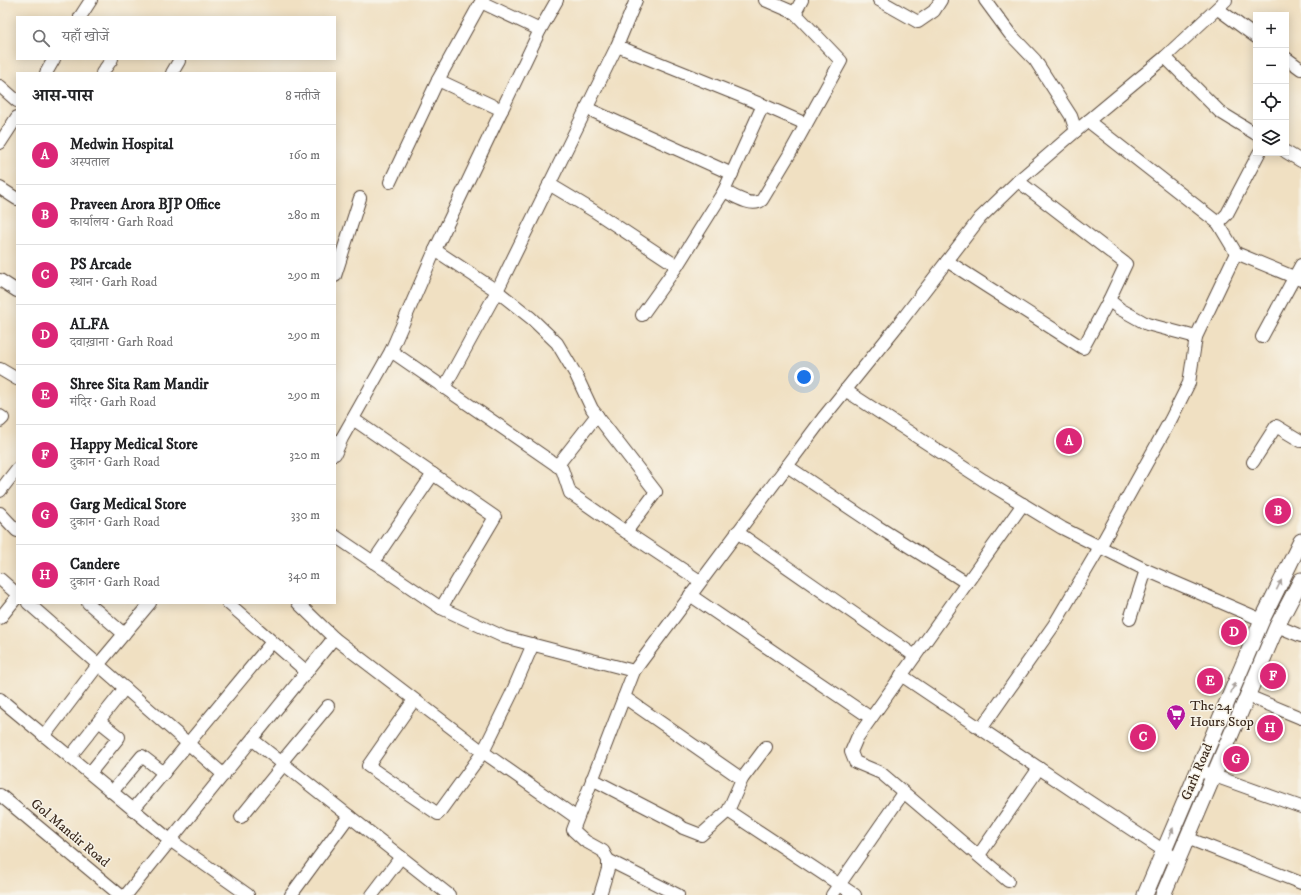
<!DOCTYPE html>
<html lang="hi">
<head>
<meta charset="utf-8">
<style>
  :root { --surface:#fff; --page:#f6f6f6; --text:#202124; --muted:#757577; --line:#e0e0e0; --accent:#db2777 }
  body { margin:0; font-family:"IM FELL DW Pica","Noto Serif Devanagari",serif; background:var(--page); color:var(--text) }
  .controls { position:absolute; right:12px; top:12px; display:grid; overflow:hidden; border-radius:0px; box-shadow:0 2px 10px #0003 }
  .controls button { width:36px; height:36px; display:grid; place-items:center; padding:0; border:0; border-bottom:1px solid var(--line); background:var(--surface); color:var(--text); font:20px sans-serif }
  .you { position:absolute; left:804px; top:377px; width:14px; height:14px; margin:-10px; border:3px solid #fff; border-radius:50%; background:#1a73e8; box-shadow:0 0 0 6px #1a73e833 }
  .badge { display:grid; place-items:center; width:26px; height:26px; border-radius:50%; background:var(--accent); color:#fff; font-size:13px; font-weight:700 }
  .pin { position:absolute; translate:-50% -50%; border:2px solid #fff; box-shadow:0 1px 4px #0006 }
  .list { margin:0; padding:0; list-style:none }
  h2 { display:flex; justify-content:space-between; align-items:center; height:52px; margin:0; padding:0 16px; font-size:17px }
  h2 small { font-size:13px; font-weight:400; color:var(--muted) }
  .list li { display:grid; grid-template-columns:26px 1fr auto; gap:12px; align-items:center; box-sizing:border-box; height:60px; padding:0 16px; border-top:1px solid var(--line) }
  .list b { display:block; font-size:15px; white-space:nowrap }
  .list p { margin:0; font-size:13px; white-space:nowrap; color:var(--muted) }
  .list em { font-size:13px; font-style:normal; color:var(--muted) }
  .icon { flex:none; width:22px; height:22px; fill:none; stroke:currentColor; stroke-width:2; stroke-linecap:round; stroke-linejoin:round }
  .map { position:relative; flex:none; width:1301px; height:895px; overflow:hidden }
  .search { position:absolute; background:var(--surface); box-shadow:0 2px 10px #0003; left:16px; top:16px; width:320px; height:44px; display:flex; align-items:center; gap:10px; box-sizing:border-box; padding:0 14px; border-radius:0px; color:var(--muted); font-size:15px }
  .panel { position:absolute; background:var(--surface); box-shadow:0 2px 10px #0003; left:16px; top:72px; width:320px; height:532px; border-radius:0px }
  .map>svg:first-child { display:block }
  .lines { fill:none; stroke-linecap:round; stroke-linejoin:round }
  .minor-casing { stroke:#564537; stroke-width:14 }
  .major-casing { stroke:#564537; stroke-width:17 }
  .minor { stroke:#fff; stroke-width:12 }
  .major { stroke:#fff; stroke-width:15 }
  .oneway { fill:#a79f9a }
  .labels { text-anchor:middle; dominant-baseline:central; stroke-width:3; stroke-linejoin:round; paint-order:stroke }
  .poi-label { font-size:14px; fill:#3b2a1e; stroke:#f7f3e8; text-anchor:start }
  .street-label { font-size:14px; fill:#3b2a1e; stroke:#f7f3e8 }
</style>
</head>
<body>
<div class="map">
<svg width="1301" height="895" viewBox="0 0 1301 895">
  <rect width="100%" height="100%" fill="#f7f3e8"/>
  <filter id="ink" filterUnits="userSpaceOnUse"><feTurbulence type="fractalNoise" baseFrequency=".025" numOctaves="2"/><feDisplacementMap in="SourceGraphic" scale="8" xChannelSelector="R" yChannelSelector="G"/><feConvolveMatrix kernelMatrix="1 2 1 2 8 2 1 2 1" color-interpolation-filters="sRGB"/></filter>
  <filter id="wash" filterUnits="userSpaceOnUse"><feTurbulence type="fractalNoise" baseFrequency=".012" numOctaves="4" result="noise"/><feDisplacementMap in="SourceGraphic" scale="16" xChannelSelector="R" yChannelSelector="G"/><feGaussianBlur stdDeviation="0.9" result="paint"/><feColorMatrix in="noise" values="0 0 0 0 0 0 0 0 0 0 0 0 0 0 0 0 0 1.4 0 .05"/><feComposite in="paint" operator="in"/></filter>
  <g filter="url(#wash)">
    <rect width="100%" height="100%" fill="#f0e0c2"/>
  </g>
  <g filter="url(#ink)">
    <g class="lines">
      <defs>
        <g id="minor">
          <polyline points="765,0 795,13 802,0"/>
          <polyline points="879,0 918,22 934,11 941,0"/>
          <polyline points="985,0 1010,34 1035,60 1071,116 1076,131"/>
          <polyline points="1218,9 1256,37"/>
          <polyline points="80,17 91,0"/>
          <polyline points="617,46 763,105 806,124"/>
          <polyline points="1165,57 1220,112 1256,134"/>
          <polyline points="1286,58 1301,69"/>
          <polyline points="46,73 54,59"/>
          <polyline points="102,73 112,59"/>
          <polyline points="172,73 179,61"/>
          <polyline points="0,86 17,101"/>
          <polyline points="586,108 732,174"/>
          <polyline points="502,110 438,80 481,2 540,30"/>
          <polyline points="1088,121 1218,223 1236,253 1301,280"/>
          <polyline points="0,143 17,117"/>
          <polyline points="1286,152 1301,161"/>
          <polyline points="390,182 438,80"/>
          <polyline points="549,184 594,211 677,266"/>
          <polyline points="0,188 17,199"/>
          <path d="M 724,191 C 734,196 752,208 762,200 L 789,155 L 841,61 L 795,13"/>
          <polyline points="1218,223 1227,214 1259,153"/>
          <polyline points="435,250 497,291 531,318 557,343 576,375 592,409 656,492 626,532"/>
          <polyline points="947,261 1083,348 1109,300 1126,264 1018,181"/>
          <polyline points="335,276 360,198"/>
          <polyline points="0,280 17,291"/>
          <polyline points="1109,300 1120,309 1147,324 1196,337"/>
          <polyline points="642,315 677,266 724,191 763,105"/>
          <polyline points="1262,337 1301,265"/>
          <polyline points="391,351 562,469 570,493 626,532 700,581"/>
          <polyline points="0,369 17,379"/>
          <polyline points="444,388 497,291 617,46 636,0"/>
          <polyline points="845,390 983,480 1062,528 1146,570 1262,620"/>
          <polyline points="0,416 3,418 0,421"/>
          <polyline points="335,454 342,438 391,351 435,250 540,30 557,0"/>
          <polyline points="1253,462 1276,426 1301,441"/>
          <polyline points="557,466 597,415"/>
          <polyline points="787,466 878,527 967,583"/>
          <polyline points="0,491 17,469"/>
          <polyline points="0,513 17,531"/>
          <polyline points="737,532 915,656"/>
          <polyline points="335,536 441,608 495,517 353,419"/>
          <polyline points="373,562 433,474"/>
          <polyline points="0,579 17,594"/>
          <polyline points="690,595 871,718"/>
          <polyline points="28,603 224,775"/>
          <polyline points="88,603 124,634"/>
          <polyline points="228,603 307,672"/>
          <polyline points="298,603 334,638 483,752 577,818"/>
          <polyline points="441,608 504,637 634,671"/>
          <polyline points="0,618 17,597"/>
          <polyline points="1130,619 1146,570"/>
          <polyline points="1277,626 1301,636"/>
          <polyline points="901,675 1073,791 1178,860"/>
          <polyline points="1248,696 1301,718"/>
          <polyline points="624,697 742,779"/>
          <polyline points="0,699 170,840 248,895"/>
          <polyline points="414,700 368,766 438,814 483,752 511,695 533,644"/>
          <polyline points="981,729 1054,625 1100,547 1171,419 1189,383 1196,337 1236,253"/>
          <polyline points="44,736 98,665 150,603"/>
          <polyline points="253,740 449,895"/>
          <polyline points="70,757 125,688"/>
          <polyline points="1198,770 1301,807"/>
          <polyline points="90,773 119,737 99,721"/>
          <polyline points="592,779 677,823 683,828 701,835 728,811 742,779 766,747"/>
          <polyline points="112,792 142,756 164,773"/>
          <polyline points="0,795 120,895"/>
          <polyline points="133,810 272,642"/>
          <polyline points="728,811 855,895"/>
          <polyline points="241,817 284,764 284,759 328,706"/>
          <polyline points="1187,838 1301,883"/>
          <polyline points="979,855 1039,768"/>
          <polyline points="608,860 678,895"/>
          <polyline points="1008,881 881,773 855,762 851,752 857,738 1023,504"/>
          <polyline points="126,895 334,638"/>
          <polyline points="291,895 349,816"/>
          <polyline points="372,895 401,857"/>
          <polyline points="600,895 608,869 608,860 603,851 585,841 573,830 634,671 823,418 898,325 980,218 1018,181 1076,131 1165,57 1226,0"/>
          <polyline points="832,895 903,793"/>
        </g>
        <g id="major">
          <polyline points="1145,895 1262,620 1301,541"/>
          <polyline points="1163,895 1277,626 1301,580"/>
        </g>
      </defs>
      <use href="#minor" class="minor-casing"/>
      <use href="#major" class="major-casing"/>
      <use href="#minor" class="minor"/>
      <use href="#major" class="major"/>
    </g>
    <defs><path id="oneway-solid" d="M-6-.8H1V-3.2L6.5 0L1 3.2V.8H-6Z"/></defs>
    <g class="oneway">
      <use href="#oneway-solid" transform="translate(1279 585) rotate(-64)"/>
      <use href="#oneway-solid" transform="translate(1233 688) rotate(-67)"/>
      <use href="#oneway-solid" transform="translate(1171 833) rotate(-67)"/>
    </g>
  </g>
  <defs>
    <symbol id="supermarket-pin" viewBox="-11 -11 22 30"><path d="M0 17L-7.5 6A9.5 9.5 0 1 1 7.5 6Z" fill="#b5179e" stroke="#f7f3e8"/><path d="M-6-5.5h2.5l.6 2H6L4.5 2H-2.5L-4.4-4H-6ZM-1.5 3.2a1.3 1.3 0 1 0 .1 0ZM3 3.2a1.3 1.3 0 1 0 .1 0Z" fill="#fff"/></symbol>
  </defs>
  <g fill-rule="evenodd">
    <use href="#supermarket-pin" x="1165" y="703" width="22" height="30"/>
  </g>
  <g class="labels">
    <g class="poi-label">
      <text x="1190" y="706">The 24<tspan x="1190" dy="16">Hours Stop</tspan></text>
    </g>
    <g class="street-label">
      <text transform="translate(1197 772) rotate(-67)">Garh Road</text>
      <text transform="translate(70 833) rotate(40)">Gol Mandir Road</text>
    </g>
  </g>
</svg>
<div class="controls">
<button>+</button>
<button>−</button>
<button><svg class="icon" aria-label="locate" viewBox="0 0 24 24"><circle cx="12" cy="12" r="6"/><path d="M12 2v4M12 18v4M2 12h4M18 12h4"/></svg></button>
<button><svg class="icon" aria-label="layers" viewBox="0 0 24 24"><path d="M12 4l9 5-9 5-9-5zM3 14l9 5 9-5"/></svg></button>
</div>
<div class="you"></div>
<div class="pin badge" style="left:1069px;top:441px">A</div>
<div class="pin badge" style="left:1278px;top:511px">B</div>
<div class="pin badge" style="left:1143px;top:737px">C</div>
<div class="pin badge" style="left:1234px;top:632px">D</div>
<div class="pin badge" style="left:1210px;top:681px">E</div>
<div class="pin badge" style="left:1273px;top:676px">F</div>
<div class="pin badge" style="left:1236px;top:759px">G</div>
<div class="pin badge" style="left:1270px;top:728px">H</div>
<div class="search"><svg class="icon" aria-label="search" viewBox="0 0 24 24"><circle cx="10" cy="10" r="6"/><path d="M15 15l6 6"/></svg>यहाँ खोजें</div>
<section class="panel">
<h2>आस-पास<small>8 नतीजे</small></h2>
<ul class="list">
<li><span class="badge">A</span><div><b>Medwin Hospital</b><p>अस्पताल</p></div><em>160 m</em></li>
<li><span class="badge">B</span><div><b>Praveen Arora BJP Office</b><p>कार्यालय · Garh Road</p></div><em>280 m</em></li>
<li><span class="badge">C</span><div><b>PS Arcade</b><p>स्थान · Garh Road</p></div><em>290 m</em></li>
<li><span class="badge">D</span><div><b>ALFA</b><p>दवाख़ाना · Garh Road</p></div><em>290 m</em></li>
<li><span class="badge">E</span><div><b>Shree Sita Ram Mandir</b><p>मंदिर · Garh Road</p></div><em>290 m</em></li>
<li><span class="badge">F</span><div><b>Happy Medical Store</b><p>दुकान · Garh Road</p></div><em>320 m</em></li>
<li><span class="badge">G</span><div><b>Garg Medical Store</b><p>दुकान · Garh Road</p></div><em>330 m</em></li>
<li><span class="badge">H</span><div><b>Candere</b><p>दुकान · Garh Road</p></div><em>340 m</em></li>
</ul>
</section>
</div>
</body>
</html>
